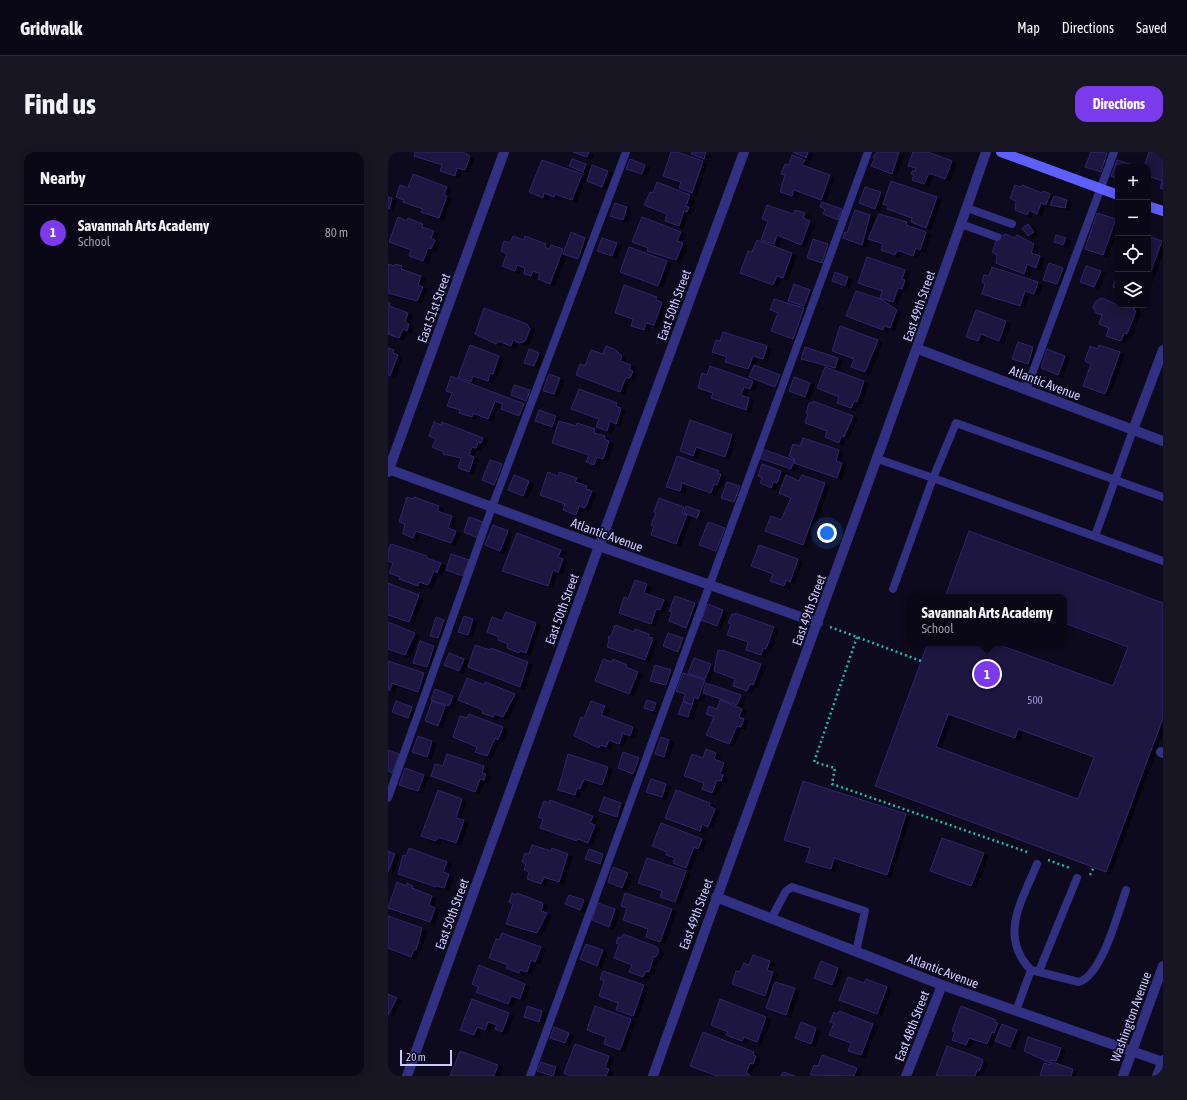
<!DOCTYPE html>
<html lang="en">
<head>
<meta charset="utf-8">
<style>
  :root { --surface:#0a0816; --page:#181623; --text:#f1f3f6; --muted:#999aa1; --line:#2a2935; --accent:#7c3aed }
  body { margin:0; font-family:"Asap Condensed",sans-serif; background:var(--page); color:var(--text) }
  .controls { position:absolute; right:12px; top:12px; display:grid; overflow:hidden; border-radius:8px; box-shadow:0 2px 10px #0003 }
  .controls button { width:36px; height:36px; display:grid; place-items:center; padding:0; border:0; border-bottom:1px solid var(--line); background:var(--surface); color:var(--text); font:20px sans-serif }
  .scale { position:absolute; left:12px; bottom:10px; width:52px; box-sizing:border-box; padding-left:4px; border:2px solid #ccc7ff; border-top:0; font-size:11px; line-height:14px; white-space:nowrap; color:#ccc7ff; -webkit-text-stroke:3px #0d0a1e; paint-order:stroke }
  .you { position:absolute; left:439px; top:381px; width:14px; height:14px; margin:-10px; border:3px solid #fff; border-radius:50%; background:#1a73e8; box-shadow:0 0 0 6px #1a73e833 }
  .badge { display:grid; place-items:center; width:26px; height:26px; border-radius:50%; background:var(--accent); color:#fff; font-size:13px; font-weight:700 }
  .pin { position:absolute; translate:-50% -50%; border:2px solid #fff; box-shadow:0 1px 4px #0006 }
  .popup { position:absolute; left:519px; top:442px; width:160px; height:52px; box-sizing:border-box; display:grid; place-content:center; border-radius:8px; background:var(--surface); filter:drop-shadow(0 1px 3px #0005); font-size:13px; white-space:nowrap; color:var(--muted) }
  .popup b { font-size:15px; color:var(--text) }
  .popup::after { content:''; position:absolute; left:50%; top:100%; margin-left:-8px; border:8px solid transparent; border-top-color:var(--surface) }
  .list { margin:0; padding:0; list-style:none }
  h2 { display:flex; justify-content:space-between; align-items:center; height:52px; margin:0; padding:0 16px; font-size:17px }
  h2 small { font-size:13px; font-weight:400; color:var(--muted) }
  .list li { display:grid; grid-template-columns:26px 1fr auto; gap:12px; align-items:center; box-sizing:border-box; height:56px; padding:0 16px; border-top:1px solid var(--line) }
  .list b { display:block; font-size:15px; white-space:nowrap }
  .list p { margin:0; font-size:13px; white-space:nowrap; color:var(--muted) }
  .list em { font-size:13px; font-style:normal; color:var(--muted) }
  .icon { flex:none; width:22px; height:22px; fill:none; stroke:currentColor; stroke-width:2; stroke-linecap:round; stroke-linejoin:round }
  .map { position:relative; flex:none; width:775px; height:924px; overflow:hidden; border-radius:12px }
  header { display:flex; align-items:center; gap:24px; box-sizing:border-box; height:56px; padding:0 20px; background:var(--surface); border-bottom:1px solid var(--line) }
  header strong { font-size:19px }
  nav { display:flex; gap:22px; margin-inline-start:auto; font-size:14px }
  .intro { display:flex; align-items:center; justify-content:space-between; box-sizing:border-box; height:96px; padding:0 24px }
  h1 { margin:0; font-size:28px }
  .button { padding:10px 18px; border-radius:12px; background:var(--accent); color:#fff; font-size:14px; font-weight:700 }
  main { display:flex; gap:24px; padding:0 24px }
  aside { flex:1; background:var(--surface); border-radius:12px; box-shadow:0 2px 10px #0003 }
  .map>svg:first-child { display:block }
  .building { fill:#1c1441; stroke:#312470; fill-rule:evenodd; filter:url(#shadow) }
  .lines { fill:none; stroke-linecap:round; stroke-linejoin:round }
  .path { stroke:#21b9ac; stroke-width:2.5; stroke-dasharray:2 3; stroke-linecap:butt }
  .lane { stroke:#313082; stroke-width:8 }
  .street { stroke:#313082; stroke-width:10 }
  .secondary { stroke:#5e5fff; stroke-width:10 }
  .labels { text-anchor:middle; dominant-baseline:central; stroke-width:3.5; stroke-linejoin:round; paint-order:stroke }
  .number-label { font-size:11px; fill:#a09ad0 }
  .street-label { font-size:13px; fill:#ccc7ff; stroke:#0d0a1e }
</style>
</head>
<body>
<header>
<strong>Gridwalk</strong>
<nav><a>Map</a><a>Directions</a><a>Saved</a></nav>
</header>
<div class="intro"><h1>Find us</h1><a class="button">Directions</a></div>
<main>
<aside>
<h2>Nearby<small></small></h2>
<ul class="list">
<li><span class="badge">1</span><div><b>Savannah Arts Academy</b><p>School</p></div><em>80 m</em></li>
</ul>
</aside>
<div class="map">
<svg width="775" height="924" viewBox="0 0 775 924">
  <defs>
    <filter id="shadow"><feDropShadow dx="4.5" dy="2.5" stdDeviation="0" flood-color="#0009"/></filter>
  </defs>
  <rect width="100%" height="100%" fill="#0d0a1e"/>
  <g class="building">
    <polygon points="27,0 75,0 82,4 77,18 69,16 67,24 52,19 54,13 26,4"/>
    <polygon points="185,0 201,0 199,5"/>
    <polygon points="283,0 289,0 315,9 304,41 291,36 293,30 275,24"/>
    <polygon points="304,0 318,0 316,7 303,2"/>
    <polygon points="405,0 420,0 418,6"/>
    <polygon points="489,0 511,0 504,22 483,14 487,6 485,5"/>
    <polygon points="525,0 540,0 564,9 557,27 541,21 536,32 524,28 526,23 523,22 524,19 527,19 528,16 520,14"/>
    <polygon points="703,0 719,1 713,20 697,15"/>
    <polygon points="761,0 775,0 775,37 772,36 774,29 760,24 760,15 756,15"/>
    <polygon points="404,3 417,8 414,13 442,23 433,48 406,38 404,44 392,40 397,23 393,22 397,12 401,13"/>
    <polygon points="184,7 198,12 195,20 181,14"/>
    <polygon points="242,7 257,13 254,22 238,17"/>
    <polygon points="154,8 194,22 184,48 167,42 166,45 156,41 155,46 141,40"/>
    <polygon points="729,8 744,13 743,15 730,15 730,27 723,24"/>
    <polygon points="204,13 220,19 214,35 199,29"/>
    <polygon points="25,22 59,35 56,42 59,44 51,66 33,60 35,57 15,50 16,48 8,45 12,33 20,36"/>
    <polygon points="503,29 549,45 538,76 523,70 524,66 499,57 500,54 495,52"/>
    <polygon points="269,30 302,43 298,54 301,55 299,60 296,59 291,74 277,69 279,62 256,53 262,40 265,41"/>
    <polygon points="627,33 633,35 634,33 654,41 655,39 662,42 658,53 653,51 649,62 641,58 639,63 627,58 628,49 622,46"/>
    <polygon points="477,35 493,40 487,57 471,51"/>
    <polygon points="666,44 679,48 677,56 662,53"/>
    <polygon points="0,45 4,46 1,57 0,56"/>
    <polygon points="434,50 454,57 450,68 435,62 437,57 432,55"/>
    <polygon points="227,51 239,55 235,68 222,64"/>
    <polygon points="379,53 405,62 407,58 417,61 415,66 422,69 413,93 389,83 386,92 373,88 380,69 374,67"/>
    <polygon points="467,58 482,63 474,93 455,86 457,80 459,81"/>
    <polygon points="709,61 728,67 715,103 697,97"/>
    <polygon points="491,62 519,70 518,73 538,80 532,98 528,96 525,104 509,98 507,103 493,98 495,92 480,87"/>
    <polygon points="10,65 19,69 20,66 35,72 34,75 46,79 43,86 47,88 43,97 40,96 35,109 21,104 23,98 1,90"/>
    <polygon points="254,65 293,80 289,89 295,91 288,108 259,99 260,96 244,90"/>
    <polygon points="640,72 646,80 640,84 634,76"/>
    <polygon points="183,80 197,86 190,107 175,102"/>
    <polygon points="611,82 616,84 617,82 627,86 629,83 646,92 643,101 652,104 648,116 639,112 636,122 608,111 609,103 604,100"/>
    <polygon points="668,83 678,86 675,93 666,90"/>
    <polygon points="125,84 136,88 137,84 158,92 157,95 161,97 163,93 175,97 162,132 150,127 152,122 145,119 143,124 136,122 137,116 129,113 127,119 114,114 119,102 113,99 116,89 122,91"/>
    <polygon points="760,84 774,89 760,127"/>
    <polygon points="214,86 229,91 224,104 209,99"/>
    <polygon points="425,87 440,92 434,111 419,106"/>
    <polygon points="369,88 404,101 395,126 389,124 385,133 352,121 360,99 364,100"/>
    <polygon points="241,95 279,109 270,134 232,120"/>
    <polygon points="479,105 517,118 514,127 517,128 514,137 510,136 505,150 492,146 494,139 470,131"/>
    <polygon points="661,111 675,116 669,132 655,128"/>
    <polygon points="0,112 6,114 7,112 14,114 13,117 33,124 30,133 35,135 29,149 0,141"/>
    <polygon points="698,114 713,119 706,135 692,130"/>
    <polygon points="604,115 650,130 646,142 637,139 632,154 594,142 597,132 594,130 596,123 601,124"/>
    <polygon points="447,120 460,125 457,134 444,129"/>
    <polygon points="730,121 730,136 725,135"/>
    <polygon points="406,132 422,138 416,154 400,149"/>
    <polygon points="236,133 269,145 268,148 274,150 266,173 258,171 256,178 243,174 245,167 227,161"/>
    <polygon points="468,139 493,147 509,158 502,176 496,174 495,178 458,164"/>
    <polygon points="714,146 730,153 747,153 746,158 748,159 739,182 736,181 733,189 718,184 721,176 711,172 714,163 708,161 705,155 708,149"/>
    <polygon points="386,147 416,156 405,187 383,179 390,161 382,158"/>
    <polygon points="0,150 2,151 1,154 20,161 17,170 21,172 19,179 15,177 11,186 0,182"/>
    <polygon points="96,156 139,172 142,177 137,189 132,191 125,188 123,194 110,189 108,192 87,182"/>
    <polygon points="588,158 618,169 611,189 593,182 590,189 578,185"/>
    <polygon points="452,174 490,188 477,220 463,215 466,207 444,199"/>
    <polygon points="335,180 379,194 375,207 365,204 360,217 337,210 339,205 324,200 328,188 332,189"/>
    <polygon points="630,190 645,195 640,212 624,207"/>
    <polygon points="82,193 111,204 105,222 102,221 100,229 85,224 83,230 70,225"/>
    <polygon points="711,193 732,200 717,242 695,234 703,212 697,209 702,194 710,197"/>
    <polygon points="218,194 228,198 234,204 232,209 243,213 241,218 245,219 242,226 238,225 232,240 188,223 192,212 197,214 203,198 215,202"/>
    <polygon points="417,195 450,206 447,216 413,207"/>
    <polygon points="0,196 6,198 5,201 10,203 2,224 0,223"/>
    <polygon points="141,197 151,201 146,214 136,211"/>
    <polygon points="659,197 677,204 670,223 653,216"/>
    <polygon points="366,213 392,223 387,235 361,225"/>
    <polygon points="322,214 365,229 362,237 356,235 353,243 361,246 358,258 323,246 325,241 310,236 314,221 319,223"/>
    <polygon points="437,215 476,229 469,250 466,249 463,256 449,251 451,245 429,236"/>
    <polygon points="161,222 172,226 166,242 155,239"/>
    <polygon points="63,224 136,252 131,264 113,257 115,252 107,249 100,267 85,261 84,265 71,261 72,258 59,254 64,241 58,239"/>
    <polygon points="406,225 422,231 417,245 401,239"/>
    <polygon points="126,233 142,238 138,249 123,243"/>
    <polygon points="191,237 229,251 228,254 233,256 228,272 222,269 219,279 208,275 211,267 183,257"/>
    <polygon points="425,249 465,264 456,285 453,284 451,291 437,285 439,279 417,271 420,262 418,261 421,251 425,251"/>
    <polygon points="151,258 168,264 164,275 147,269"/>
    <polygon points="302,268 344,283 337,305 308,295 305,304 292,299"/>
    <polygon points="171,269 188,274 189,271 207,277 206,281 217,284 216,287 221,289 215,307 209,305 206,313 198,310 201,303 164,291"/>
    <polygon points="46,270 53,273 54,270 95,286 93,291 90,290 88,296 84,295 81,303 86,305 81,320 70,316 73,306 55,302 56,300 44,295 48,287 41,284"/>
    <polygon points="415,286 451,298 448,309 454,311 449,326 406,311 407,307 401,304 405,292 412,294"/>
    <polygon points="374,297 406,308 403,317 371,306"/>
    <polygon points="289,304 331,319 330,321 333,322 329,333 326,332 323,341 294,331 292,339 278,335"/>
    <polygon points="102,308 114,312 106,333 94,328"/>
    <polygon points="374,312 393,319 389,331 385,330 383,336 372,331 374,326 370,324"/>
    <polygon points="160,320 170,324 171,320 189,326 187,330 199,334 198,337 204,339 197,356 191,354 188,363 175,358 177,352 152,343"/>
    <polygon points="126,323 141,329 135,344 120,338"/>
    <polygon points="398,323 411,329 414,323 437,331 415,393 377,379 383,364 393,368 403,346 391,341"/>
    <polygon points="339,330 352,334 346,350 333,346"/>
    <polygon points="19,345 25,347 26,345 51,354 49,359 64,364 60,376 68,379 63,391 28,379 25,386 15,382 17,372 11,370"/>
    <polygon points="271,346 296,355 294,361 299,363 288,392 263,383 266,374 263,373 268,361 266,360"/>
    <polygon points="298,354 312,359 309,366 296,361"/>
    <polygon points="81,365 95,370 89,386 76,380"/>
    <polygon points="320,370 337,376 328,399 311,393"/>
    <polygon points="105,373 120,379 112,399 97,393"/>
    <path d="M 581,379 L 775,451 L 775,566 L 718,720 L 487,634 L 540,491 L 606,491 L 725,534 L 740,495 L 676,471 L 676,445 L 557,445 ZM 560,562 L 627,586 L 630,577 L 706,605 L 690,647 L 548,595 Z"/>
    <polygon points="129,381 173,398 170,405 175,407 170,420 165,418 160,434 114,419"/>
    <polygon points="3,392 39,404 39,406 53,411 49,421 46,419 40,433 31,430 30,434 11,427 12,425 1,421 5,411 0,409 0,399"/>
    <polygon points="371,393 410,407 402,430 398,428 396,434 382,429 385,422 363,414"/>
    <polygon points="63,402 81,408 75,424 58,418"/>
    <polygon points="247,428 259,432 256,441 276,448 272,458 268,457 263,472 231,461 236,445 240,447"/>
    <polygon points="0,431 31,443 21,470 0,463"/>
    <polygon points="287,444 307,451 298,476 281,469 284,460 281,459"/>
    <polygon points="320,452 335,458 329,474 313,468"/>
    <polygon points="118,460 148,471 138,501 132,499 131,501 119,496 120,492 110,488 111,485 99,480 104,465 114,469"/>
    <polygon points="347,461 386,475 378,497 375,496 373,503 358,498 360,490 339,483 343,472 340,471 344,462 347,463"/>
    <polygon points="76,464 85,467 80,483 70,480"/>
    <polygon points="48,465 56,468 50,486 42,484"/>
    <polygon points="0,470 27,481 17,503 0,497"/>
    <polygon points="227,473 246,480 247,477 261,482 260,485 265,486 257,508 219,495 221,488 220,485 223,484"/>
    <polygon points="280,481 295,486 290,500 275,494"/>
    <polygon points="32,489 46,494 39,515 25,511"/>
    <polygon points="87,493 102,498 103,496 140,510 132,535 80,515"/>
    <polygon points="330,498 333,499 334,498 373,512 365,533 362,532 359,539 345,534 347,527 326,519"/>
    <polygon points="61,501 76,507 71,519 56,513"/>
    <polygon points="306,506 323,512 317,527 300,521"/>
    <polygon points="215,507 224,510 225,507 239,513 238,515 250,520 241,542 207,529"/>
    <polygon points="0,509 36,521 30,540 4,531 2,538 0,538"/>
    <polygon points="267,513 283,518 278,533 262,529"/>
    <polygon points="295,521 317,528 310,547 306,545 304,553 295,549 297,542 288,539"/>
    <polygon points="79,526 96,533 97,530 127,542 115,565 106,562 105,565 94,561 95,558 70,548"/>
    <polygon points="318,531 353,543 349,553 315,541"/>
    <polygon points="47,537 65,544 61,554 43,548"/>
    <polygon points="259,548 268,551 265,559 256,556"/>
    <polygon points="332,548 354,557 351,565 356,567 353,575 349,574 341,592 318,583 326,565 318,562 321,554 329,557"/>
    <polygon points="8,549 24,555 20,566 4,560"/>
    <polygon points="44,549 57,554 50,574 37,569"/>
    <polygon points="203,549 217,554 213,563 245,575 242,584 235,581 231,592 221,588 218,595 212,593 211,596 186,584 193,565 196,566"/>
    <polygon points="295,550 304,553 300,565 290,562"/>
    <polygon points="81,562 115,575 110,588 107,586 99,604 87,600 89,595 65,585 72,564 79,566"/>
    <polygon points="30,584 44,589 39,605 24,600"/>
    <polygon points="273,585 281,588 276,605 267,602"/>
    <polygon points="318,597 328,601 326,607 336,611 332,622 335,623 333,629 329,628 324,641 314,637 316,631 296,624 304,602 315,606"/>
    <polygon points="0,598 11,602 4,621 0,619"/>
    <polygon points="235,600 251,606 245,622 230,616"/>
    <polygon points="59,602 96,614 94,621 98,622 96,628 92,627 87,640 43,624 47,612 55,614"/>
    <polygon points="180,602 220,615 214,633 196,627 192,637 189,636 187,643 170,638"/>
    <polygon points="17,616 36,623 30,639 11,633"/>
    <polygon points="263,627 278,632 274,645 258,640"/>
    <polygon points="415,629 518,662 499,723 446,706 443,717 418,710 422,696 396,688"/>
    <polygon points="50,638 74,647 68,666 76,668 68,691 50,685 48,689 33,684"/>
    <polygon points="288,638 322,651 321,654 327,657 320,675 314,672 312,679 277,666"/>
    <polygon points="216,645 233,651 229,665 211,659"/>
    <polygon points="162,648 205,664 202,671 207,673 200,691 190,687 189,689 152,676 155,667 150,665 156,649 161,651"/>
    <polygon points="273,671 314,687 310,697 306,695 298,716 285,711 287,706 278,703 279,700 264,694"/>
    <polygon points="554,686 596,701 583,734 542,719"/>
    <polygon points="144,693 163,699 164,696 180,702 171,730 156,725 153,732 139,727 141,720 136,718 138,712 134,710 137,701 141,702"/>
    <polygon points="21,696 59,710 55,720 61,722 56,736 49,734 48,735 10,722 15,703 18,704"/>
    <polygon points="201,697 215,702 212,712 197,707"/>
    <polygon points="0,699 7,702 0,720"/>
    <polygon points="259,706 298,719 287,750 272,745 274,739 250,731"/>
    <polygon points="225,715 240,721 234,736 220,730"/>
    <polygon points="9,730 18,734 19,731 25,734 24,736 44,744 41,753 47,756 42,770 0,756"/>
    <polygon points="124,741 129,743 129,741 155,751 153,759 159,761 149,781 118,772 125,752 121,750"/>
    <polygon points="237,741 284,757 272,790 258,785 260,777 235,768 239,756 233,754"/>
    <polygon points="181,743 196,748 192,758 177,752"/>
    <polygon points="210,751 227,757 221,775 204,768"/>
    <polygon points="0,764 34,776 28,798 26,797 23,805 0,796"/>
    <polygon points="114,781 153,795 147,810 143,808 139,820 132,818 131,821 118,816 120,813 101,806 108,787 111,788"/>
    <polygon points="235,782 269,795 269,796 271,798 268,805 266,804 261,820 258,819 255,825 241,820 244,813 226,806 231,792 228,791 230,785 233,786"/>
    <polygon points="198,792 215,798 209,814 192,807"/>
    <polygon points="365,803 382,809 379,818 385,820 377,844 344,832 348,819 352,820 356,811 361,813"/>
    <polygon points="433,809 450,816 444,833 426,826"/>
    <polygon points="91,813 137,832 132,847 123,844 120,852 88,840 91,835 84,832"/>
    <polygon points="215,819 256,833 245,864 228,858 230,851 211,844 216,829 212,827"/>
    <polygon points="460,825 476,831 478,827 499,835 489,862 451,848"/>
    <polygon points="387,830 407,836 398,863 378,856"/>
    <polygon points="0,842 9,846 0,863"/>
    <polygon points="84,847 121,861 114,880 107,877 109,873 100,870 97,878 89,875 86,883 72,878"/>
    <polygon points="332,847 378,865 369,890 356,885 354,889 338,883 340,880 323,873"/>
    <polygon points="139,854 154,859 151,870 136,865"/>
    <polygon points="207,854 243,867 232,898 216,892 218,885 199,878"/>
    <polygon points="573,854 608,868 607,870 610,871 606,881 604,880 599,892 581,886 578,893 564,888 567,880 564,879"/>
    <polygon points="451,859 485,872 473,903 460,899 463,891 441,883 446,871 442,870 446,860 450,862"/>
    <polygon points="413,870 428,876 423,892 407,886"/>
    <polygon points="614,872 629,878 622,895 607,889"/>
    <polygon points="166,875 181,881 177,891 162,886"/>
    <polygon points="315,880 366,900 365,903 368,904 365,912 362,911 358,921 361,922 361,924 329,924 302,914"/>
    <polygon points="640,885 673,896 668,909 663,908 662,911 636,899"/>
    <polygon points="187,892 221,904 217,916 221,917 218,924 183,924 176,921"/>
    <polygon points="559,894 594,907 595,910 591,919 589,918 587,924 548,924"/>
    <polygon points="72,899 110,913 106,924 62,924"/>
    <polygon points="434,903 469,916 466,924 422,923 426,913 430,914"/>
    <polygon points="153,910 168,915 165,924 149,919"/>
    <polygon points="664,910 685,917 683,924 652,924 656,911 662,913"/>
    <polygon points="395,920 407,924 393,924"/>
  </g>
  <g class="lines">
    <g class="path">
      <polyline points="442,475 533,509"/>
      <polyline points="469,485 426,610 447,616 444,632 642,701"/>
      <polyline points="660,708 682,716"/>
      <polyline points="702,723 706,715"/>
    </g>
    <g class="lane">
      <polyline points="579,56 624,72"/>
      <polyline points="573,72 609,85"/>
      <polyline points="638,238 726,0"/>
      <polyline points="490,307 545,326 505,437"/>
      <polyline points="775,345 568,271 545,326 775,409"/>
      <polyline points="707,384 745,278"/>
      <polyline points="0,646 104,355 238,0"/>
      <polyline points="383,767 398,739 404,735 477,759 468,800"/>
      <path d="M 643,818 C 610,784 634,749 649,712"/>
      <polyline points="651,819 689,726"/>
      <path d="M 628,859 L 643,818 L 691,830 C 714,823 730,761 738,738"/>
      <polyline points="142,924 480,0"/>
    </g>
    <g class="street">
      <polyline points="530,197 775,289"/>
      <polyline points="745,278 775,198"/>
      <polyline points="0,317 211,394 430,471"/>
      <polyline points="0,320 116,0"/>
      <polyline points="773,600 775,601"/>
      <polyline points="328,745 554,833 775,910"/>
      <polyline points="19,924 211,394 356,0"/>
      <path d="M 265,924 C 374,615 491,309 598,0"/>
      <polyline points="518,924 554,833"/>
      <polyline points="735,924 775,814"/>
      <polyline points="769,924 775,908"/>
    </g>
    <g class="secondary">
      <polyline points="613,0 730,43"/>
      <polyline points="760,54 775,59"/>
    </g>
  </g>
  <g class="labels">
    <g class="number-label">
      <text x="647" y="548">500</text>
    </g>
    <g class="street-label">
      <text transform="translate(286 153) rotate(-70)">East 50th Street</text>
      <text transform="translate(531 154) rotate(-71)">East 49th Street</text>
      <text transform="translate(46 156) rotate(-70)">East 51st Street</text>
      <text transform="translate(657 231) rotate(21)">Atlantic Avenue</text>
      <text transform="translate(219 383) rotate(20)">Atlantic Avenue</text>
      <text transform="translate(174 457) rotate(-70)">East 50th Street</text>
      <text transform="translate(421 458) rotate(-70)">East 49th Street</text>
      <text transform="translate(64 762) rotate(-70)">East 50th Street</text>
      <text transform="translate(308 762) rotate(-70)">East 49th Street</text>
      <text transform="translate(555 819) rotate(21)">Atlantic Avenue</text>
      <text transform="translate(743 865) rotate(-70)">Washington Avenue</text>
      <text transform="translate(524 874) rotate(-69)">East 48th Street</text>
    </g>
  </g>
</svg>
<div class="controls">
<button>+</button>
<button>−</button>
<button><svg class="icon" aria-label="locate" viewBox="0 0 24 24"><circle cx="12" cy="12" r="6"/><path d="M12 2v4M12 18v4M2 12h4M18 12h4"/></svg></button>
<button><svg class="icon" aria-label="layers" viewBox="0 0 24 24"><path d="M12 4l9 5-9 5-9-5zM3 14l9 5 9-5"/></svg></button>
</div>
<div class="scale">20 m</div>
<div class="you"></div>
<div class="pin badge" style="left:599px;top:522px">1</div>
<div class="popup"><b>Savannah Arts Academy</b>School</div>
</div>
</main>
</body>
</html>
